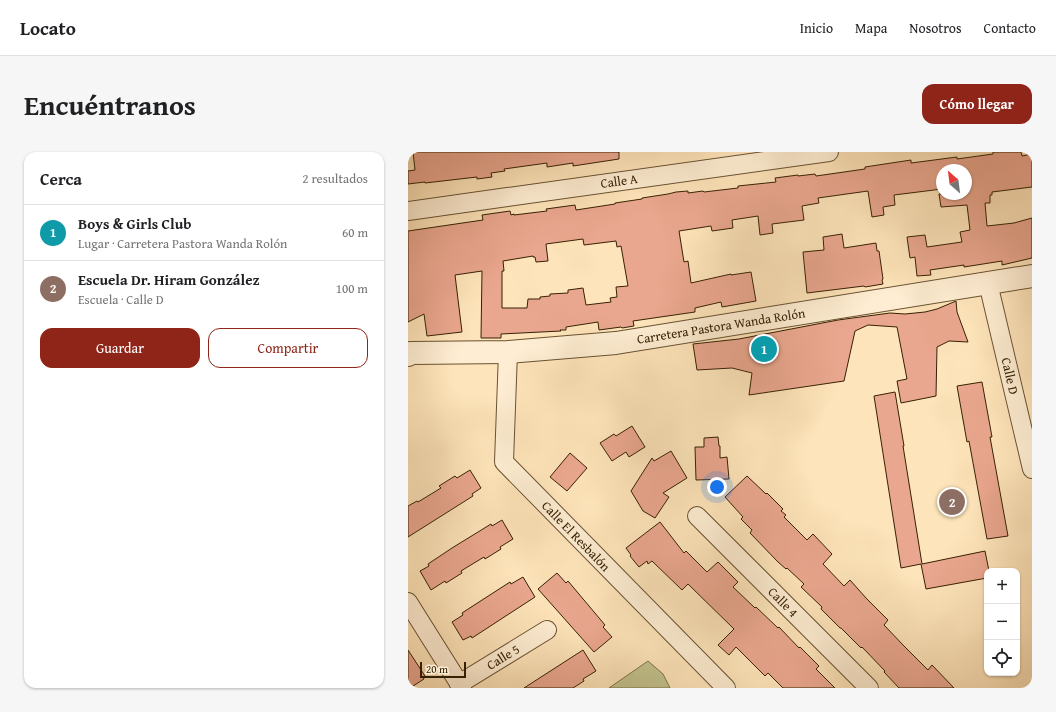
<!DOCTYPE html>
<html lang="es">
<head>
<meta charset="utf-8">
<style>
  :root { --surface:#fff; --page:#f6f6f6; --text:#202124; --muted:#757577; --line:#e0e0e0; --accent:#8f2418 }
  body { margin:0; font-family:"Gentium Book Plus",serif; background:var(--page); color:var(--text) }
  .controls { position:absolute; right:12px; bottom:12px; display:grid; overflow:hidden; border-radius:8px; box-shadow:0 1px 3px #0004 }
  .controls button { width:36px; height:36px; display:grid; place-items:center; padding:0; border:0; border-bottom:1px solid var(--line); background:var(--surface); color:var(--text); font:20px sans-serif }
  .compass { position:absolute; left:528px; top:12px; width:36px; height:36px; border-radius:50%; background:var(--surface); box-shadow:0 1px 3px #0004; rotate:332deg }
  .scale { position:absolute; left:12px; bottom:10px; width:46px; box-sizing:border-box; padding-left:4px; border:2px solid #372105; border-top:0; font-size:11px; line-height:14px; white-space:nowrap; color:#372105; -webkit-text-stroke:3px #feedd2; paint-order:stroke }
  .you { position:absolute; left:309px; top:335px; width:14px; height:14px; margin:-10px; border:3px solid #fff; border-radius:50%; background:#1a73e8; box-shadow:0 0 0 6px #1a73e833 }
  .badge { display:grid; place-items:center; width:26px; height:26px; border-radius:50%; background:var(--accent); color:#fff; font-size:13px; font-weight:700 }
  .pin { position:absolute; translate:-50% -50%; border:2px solid #fff; box-shadow:0 1px 4px #0006 }
  .list { margin:0; padding:0; list-style:none }
  h2 { display:flex; justify-content:space-between; align-items:center; height:52px; margin:0; padding:0 16px; font-size:17px }
  h2 small { font-size:13px; font-weight:400; color:var(--muted) }
  .list li { display:grid; grid-template-columns:26px 1fr auto; gap:12px; align-items:center; box-sizing:border-box; height:56px; padding:0 16px; border-top:1px solid var(--line) }
  .list b { display:block; font-size:15px; white-space:nowrap }
  .list p { margin:0; font-size:13px; white-space:nowrap; color:var(--muted) }
  .list em { font-size:13px; font-style:normal; color:var(--muted) }
  .actions { display:flex; gap:8px; padding:12px 16px }
  .actions a { flex:1; padding:9px 0; border:1px solid var(--accent); border-radius:12px; text-align:center; font-size:14px; color:var(--accent) }
  .actions .main { background:var(--accent); color:#fff }
  .icon { flex:none; width:22px; height:22px; fill:none; stroke:currentColor; stroke-width:2; stroke-linecap:round; stroke-linejoin:round }
  .map { position:relative; flex:none; width:624px; height:536px; overflow:hidden; border-radius:12px }
  header { display:flex; align-items:center; gap:24px; box-sizing:border-box; height:56px; padding:0 20px; background:var(--surface); border-bottom:1px solid var(--line) }
  header strong { font-size:19px }
  nav { display:flex; gap:22px; margin-inline-start:auto; font-size:14px }
  .intro { display:flex; align-items:center; justify-content:space-between; box-sizing:border-box; height:96px; padding:0 24px }
  h1 { margin:0; font-size:28px }
  .button { padding:10px 18px; border-radius:12px; background:var(--accent); color:#fff; font-size:14px; font-weight:700 }
  main { display:flex; gap:24px; padding:0 24px }
  aside { flex:1; background:var(--surface); border-radius:12px; box-shadow:0 1px 3px #0004 }
  .map>svg:first-child { display:block }
  .green { fill:#c3c38e; stroke:#7d724a }
  .building { fill:#eaa78f; stroke:#372105; fill-rule:evenodd }
  .lines { fill:none; stroke-linecap:round; stroke-linejoin:round }
  .minor-casing { stroke:#695232; stroke-width:20 }
  .tertiary-casing { stroke:#695232; stroke-width:24 }
  .minor { stroke:#feedd2; stroke-width:18 }
  .tertiary { stroke:#feedd2; stroke-width:22 }
  .labels { text-anchor:middle; dominant-baseline:central; stroke-width:3.5; stroke-linejoin:round; paint-order:stroke }
  .street-label { font-size:13px; fill:#372105; stroke:#feedd2 }
</style>
</head>
<body>
<header>
<strong>Locato</strong>
<nav><a>Inicio</a><a>Mapa</a><a>Nosotros</a><a>Contacto</a></nav>
</header>
<div class="intro"><h1>Encuéntranos</h1><a class="button">Cómo llegar</a></div>
<main>
<aside>
<h2>Cerca<small>2 resultados</small></h2>
<ul class="list">
<li><span class="badge" style="background:#0f9aa8">1</span><div><b>Boys &amp; Girls Club</b><p>Lugar · Carretera Pastora Wanda Rolón</p></div><em>60 m</em></li>
<li><span class="badge" style="background:#8d6e63">2</span><div><b>Escuela Dr. Hiram González</b><p>Escuela · Calle D</p></div><em>100 m</em></li>
</ul>
<div class="actions"><a class="main">Guardar</a><a>Compartir</a></div>
</aside>
<div class="map">
<svg width="624" height="536" viewBox="0 0 624 536">
  <rect width="100%" height="100%" fill="#fee4ba"/>
  <filter id="stains"><feTurbulence type="fractalNoise" baseFrequency=".005" numOctaves="4"/><feColorMatrix values="0 0 0 0 .2 0 0 0 0 .09 0 0 0 0 .02 0 0 0 .5 -.17"/></filter>
  <radialGradient id="worn" r=".72"><stop offset=".6" stop-color="#630" stop-opacity="0"/><stop offset="1" stop-color="#630" stop-opacity=".3"/></radialGradient>
  <polygon class="green" points="240,509 255,522 262,536 201,536"/>
  <g class="building">
    <polygon points="5,0 211,0 211,7 165,14 165,11 139,15 139,11 96,17 97,19 83,21 84,25 69,27 69,25 17,31 17,30 0,32 0,19 7,18"/>
    <path d="M 585,0 L 613,0 L 614,4 L 624,2 L 624,35 L 584,40 L 584,43 L 582,43 L 582,51 L 577,51 L 579,74 L 606,71 L 624,66 L 624,106 L 594,113 L 594,109 L 556,115 L 556,113 L 522,118 L 523,123 L 509,124 L 507,105 L 502,106 L 499,85 L 517,83 L 519,95 L 554,90 L 552,80 L 562,78 L 559,53 L 533,55 L 531,42 L 558,42 L 558,18 L 534,18 L 534,37 L 486,43 L 487,53 L 475,55 L 476,63 L 464,65 L 460,39 L 410,46 L 411,51 L 394,54 L 396,68 L 364,72 L 365,81 L 352,83 L 350,64 L 324,68 L 325,76 L 304,79 L 303,74 L 271,79 L 276,110 L 280,109 L 283,131 L 323,122 L 323,123 L 343,120 L 348,149 L 314,155 L 313,150 L 287,156 L 287,160 L 225,169 L 226,174 L 214,176 L 213,175 L 191,178 L 190,170 L 158,175 L 158,178 L 152,178 L 153,179 L 93,182 L 93,186 L 73,186 L 74,119 L 47,123 L 54,180 L 19,184 L 16,162 L 0,170 L 0,79 L 75,68 L 74,63 L 102,59 L 103,63 L 106,62 L 106,63 L 139,59 L 138,57 L 167,53 L 168,58 L 207,52 L 207,51 L 234,47 L 234,46 L 260,42 L 268,40 L 280,39 L 280,41 L 295,39 L 296,40 L 330,36 L 330,34 L 368,30 L 367,26 L 390,23 L 390,24 L 407,22 L 408,24 L 457,17 L 457,15 L 503,8 L 503,11 L 549,5 L 549,7 L 585,2 ZM 175,87 L 176,93 L 208,89 L 209,95 L 213,94 L 220,134 L 208,135 L 209,145 L 202,146 L 203,150 L 178,153 L 175,136 L 160,138 L 160,141 L 142,142 L 142,144 L 132,145 L 132,147 L 120,147 L 119,156 L 94,156 L 94,119 L 96,119 L 95,109 L 125,104 L 125,105 L 127,105 L 128,110 L 140,109 L 138,92 Z"/>
    <polygon points="434,82 436,96 468,91 469,99 471,99 475,127 474,128 475,132 457,135 456,134 399,141 395,100 416,98 415,85"/>
    <polygon points="548,149 549,160 560,190 541,189 529,195 528,244 493,251 489,229 499,227 489,175 460,173 447,179 436,229 341,243 344,221 324,216 289,218 285,192 331,187 430,168 482,161 497,162 517,160 529,157"/>
    <polygon points="574,230 584,285 582,285 600,384 579,387 561,289 559,290 549,234"/>
    <polygon points="487,240 496,294 495,294 514,412 577,399 581,419 579,419 579,426 518,437 513,412 493,416 466,244"/>
    <polygon points="224,274 237,295 221,305 218,300 204,309 192,291 206,282 208,284"/>
    <polygon points="310,285 311,294 312,294 312,306 319,305 321,327 288,328 287,295 296,295 296,286"/>
    <polygon points="263,299 279,326 255,341 261,345 247,366 235,359 223,339 244,306 246,309"/>
    <polygon points="162,301 179,316 159,339 142,325"/>
    <polygon points="62,318 73,336 64,342 65,344 0,385 0,354 9,349 10,350 33,336 31,334 47,324 49,326"/>
    <polygon points="339,324 358,342 359,341 375,357 373,359 378,363 376,365 399,388 405,382 424,402 415,412 436,434 442,428 458,446 480,468 476,473 496,494 520,518 524,513 546,536 491,536 476,520 477,519 454,495 453,496 433,476 432,476 413,457 414,455 393,435 396,432 379,416 378,417 370,410 342,381 344,378 333,367 335,365 317,345"/>
    <polygon points="94,368 105,387 92,395 93,397 77,407 76,405 53,419 54,421 38,431 37,429 23,438 12,419 21,414 20,412 44,396 83,372 84,374"/>
    <polygon points="252,370 276,401 278,399 299,420 310,410 330,430 325,435 347,456 348,455 370,476 371,475 391,496 392,495 411,514 408,517 427,536 375,536 360,521 357,524 328,495 321,503 310,493 326,477 280,432 274,438 244,409 240,412 239,409 231,415 222,404 223,403 218,396"/>
    <polygon points="149,421 158,431 160,429 197,473 195,475 204,485 186,500 130,437"/>
    <polygon points="115,425 127,445 64,486 63,484 55,488 44,470 55,463 54,461 102,430 103,432"/>
    <polygon points="0,498 17,524 15,525 16,527 2,536 0,536"/>
    <polygon points="175,498 188,519 175,527 176,529 165,536 116,536"/>
  </g>
  <g class="lines">
    <defs>
      <g id="minor">
        <polyline points="0,59 421,0"/>
        <polyline points="580,131 624,317"/>
        <polyline points="100,200 96,310 318,536"/>
        <polyline points="289,364 461,536"/>
        <polyline points="0,450 54,536"/>
        <polyline points="51,532 139,478"/>
      </g>
      <polyline id="tertiary" points="0,203 2,201 100,200 208,191 624,124"/>
    </defs>
    <use href="#minor" class="minor-casing"/>
    <use href="#tertiary" class="tertiary-casing"/>
    <use href="#minor" class="minor"/>
    <use href="#tertiary" class="tertiary"/>
  </g>
  <g class="labels">
    <g class="street-label">
      <text transform="translate(211 29) rotate(-8)">Calle A</text>
      <text transform="translate(313 174) rotate(-9)">Carretera Pastora Wanda Rolón</text>
      <text transform="translate(602 224) rotate(77)">Calle D</text>
      <text transform="translate(168 384) rotate(46)">Calle El Resbalón</text>
      <text transform="translate(375 450) rotate(45)">Calle 4</text>
      <text transform="translate(95 505) rotate(-32)">Calle 5</text>
    </g>
  </g>
  <rect width="100%" height="100%" filter="url(#stains)"/>
  <rect width="100%" height="100%" fill="url(#worn)"/>
</svg>
<div class="controls">
<button>+</button>
<button>−</button>
<button><svg class="icon" aria-label="locate" viewBox="0 0 24 24"><circle cx="12" cy="12" r="6"/><path d="M12 2v4M12 18v4M2 12h4M18 12h4"/></svg></button>
</div>
<svg class="compass" viewBox="-18 -18 36 36"><path d="M0-13l5 13h-10z" fill="#e53935"/><path d="M0 13l5-13h-10z" fill="#757577"/></svg>
<div class="scale">20 m</div>
<div class="you"></div>
<div class="pin badge" style="left:356px;top:197px;background:#0f9aa8">1</div>
<div class="pin badge" style="left:544px;top:350px;background:#8d6e63">2</div>
</div>
</main>
</body>
</html>
